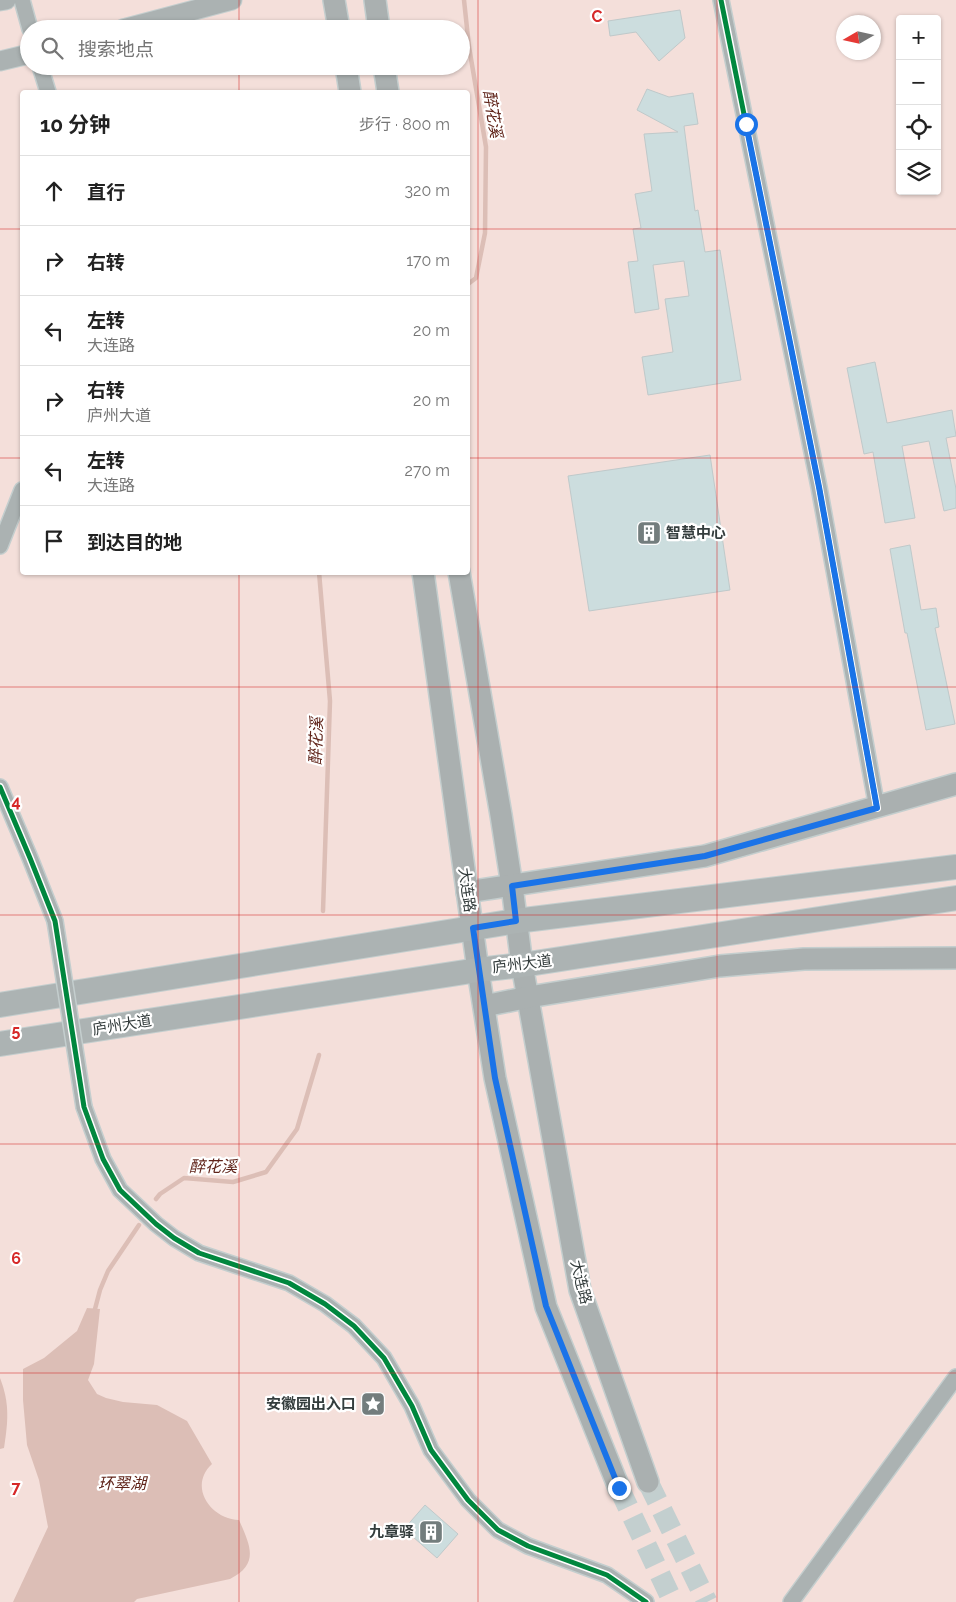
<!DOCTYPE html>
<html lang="zh">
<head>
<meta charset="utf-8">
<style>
  :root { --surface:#fff; --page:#f2f2f2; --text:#222; --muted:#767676; --line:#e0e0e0 }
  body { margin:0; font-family:Raleway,"Noto Sans SC",sans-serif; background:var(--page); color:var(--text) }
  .controls { position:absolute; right:15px; top:15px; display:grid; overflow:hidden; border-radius:5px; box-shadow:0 1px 4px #0004 }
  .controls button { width:45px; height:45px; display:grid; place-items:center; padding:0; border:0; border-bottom:1px solid var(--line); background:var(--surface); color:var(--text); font:25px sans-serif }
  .compass { position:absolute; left:836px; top:15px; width:45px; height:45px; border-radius:50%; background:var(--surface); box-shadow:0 1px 4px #0004; rotate:261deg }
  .stop { position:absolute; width:15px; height:15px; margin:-11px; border:4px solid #1a73e8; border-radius:50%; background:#fff }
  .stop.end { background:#1a73e8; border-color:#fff; box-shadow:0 1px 5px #0008 }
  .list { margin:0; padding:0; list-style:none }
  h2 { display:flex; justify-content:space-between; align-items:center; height:65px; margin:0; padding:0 20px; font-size:21px }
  h2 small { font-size:16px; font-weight:400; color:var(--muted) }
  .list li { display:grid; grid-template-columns:32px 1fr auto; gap:15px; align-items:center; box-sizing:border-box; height:70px; padding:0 20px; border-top:1px solid var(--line) }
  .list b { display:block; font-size:19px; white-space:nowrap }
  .list p { margin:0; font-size:16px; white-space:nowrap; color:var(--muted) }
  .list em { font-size:16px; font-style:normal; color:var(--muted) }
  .icon { flex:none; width:28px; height:28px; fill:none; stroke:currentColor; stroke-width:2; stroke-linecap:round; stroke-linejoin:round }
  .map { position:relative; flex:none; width:956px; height:1602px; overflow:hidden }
  .search { position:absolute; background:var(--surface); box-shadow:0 1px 4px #0004; left:20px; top:20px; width:450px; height:55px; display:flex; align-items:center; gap:12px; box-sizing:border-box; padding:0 18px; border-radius:28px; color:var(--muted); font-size:19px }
  .panel { position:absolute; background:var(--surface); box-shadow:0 1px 4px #0004; left:20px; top:90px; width:450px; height:485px; border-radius:5px }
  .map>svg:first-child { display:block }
  .green { fill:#f4dfda; fill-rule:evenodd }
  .water { fill:#dcbeb6 }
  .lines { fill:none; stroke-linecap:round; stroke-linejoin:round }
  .stream { stroke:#dcbeb6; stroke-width:4.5 }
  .building { fill:#ccddde; stroke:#bfc9ca }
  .secondary-tunnel { stroke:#c3cfcf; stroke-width:21; stroke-dasharray:21 11; stroke-linecap:butt }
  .minor-casing { stroke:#c4cece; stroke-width:18 }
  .tertiary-casing { stroke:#c4cece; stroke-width:21 }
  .secondary-casing { stroke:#c4cece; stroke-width:24 }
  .primary-casing { stroke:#c4cece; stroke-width:26 }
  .minor { stroke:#abb2b2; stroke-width:15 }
  .tertiary { stroke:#abb2b2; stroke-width:19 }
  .secondary { stroke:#aab0b0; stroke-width:21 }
  .primary { stroke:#acb3b3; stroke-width:24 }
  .minor-bridge-casing { stroke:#c4cece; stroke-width:18; stroke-linecap:butt }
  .minor-bridge { stroke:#abb2b2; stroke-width:15 }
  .cycleway-casing { stroke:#fff; stroke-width:8 }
  .cycleway { stroke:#00873e; stroke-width:5 }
  .route { stroke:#1a73e8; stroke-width:6 }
  .grid { fill:none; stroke:#d62828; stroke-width:1; stroke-opacity:0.55 }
  .labels { text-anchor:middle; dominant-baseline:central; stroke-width:4.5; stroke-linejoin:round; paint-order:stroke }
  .poi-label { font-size:15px; font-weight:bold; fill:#343d3d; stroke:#fff; text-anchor:end }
  .street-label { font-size:15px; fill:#343d3d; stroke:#fff }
  .water-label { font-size:16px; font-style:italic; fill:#60241a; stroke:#fff }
  .grid-label { font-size:16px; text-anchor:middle; font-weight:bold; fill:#d62828; stroke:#fff; stroke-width:4.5; stroke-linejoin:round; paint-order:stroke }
</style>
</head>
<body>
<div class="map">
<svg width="956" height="1602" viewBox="0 0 956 1602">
  <rect width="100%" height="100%" fill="#e7f3f3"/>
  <path class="green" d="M 0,0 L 956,0 L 956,1602 L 0,1602 ZM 900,19 L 937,19 L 937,191 L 900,191 ZM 844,22 L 874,22 L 874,52 L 844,52 ZM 29,29 L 461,29 L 461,66 L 29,66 ZM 22,92 L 468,92 L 468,572 L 22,572 Z"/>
  <g class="water">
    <path d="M 87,1308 L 100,1309 L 94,1364 L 88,1380 L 97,1394 L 106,1398 L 123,1402 L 157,1405 L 187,1421 L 212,1464 C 188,1486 210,1519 239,1520 C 250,1545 260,1564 230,1579 L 137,1599 L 134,1602 L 13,1602 L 48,1527 L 39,1480 L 27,1445 L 23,1400 L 23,1369 L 44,1358 L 77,1331 Z"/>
    <path d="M 0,1378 C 10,1404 8,1421 4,1448 L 0,1449 Z"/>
  </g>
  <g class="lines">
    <g class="stream">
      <polyline points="464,0 469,47 486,147 485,233 476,278 468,284"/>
      <polyline points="319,572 330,701 323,911"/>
      <polyline points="156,1199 160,1194 184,1178 233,1182 266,1172 297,1129 319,1055"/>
      <polyline points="95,1309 100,1290 108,1271 139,1225"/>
    </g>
  </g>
  <g class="building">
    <polygon points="680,10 685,38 659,61 636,32 610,36 608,21"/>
    <polygon points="647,89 669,97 693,93 698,124 684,126 695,211 698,210 705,252 720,250 741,380 648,395 642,357 673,352 665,299 689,296 684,261 653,265 659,309 635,313 628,262 638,261 633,229 641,228 635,194 652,191 644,134 678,132 637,110"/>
    <polygon points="875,362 887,423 952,410 956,436 946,438 956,489 956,508 944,511 929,441 902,446 915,518 885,523 873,452 864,454 847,368"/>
    <polygon points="710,455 730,590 589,611 568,476"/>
    <polygon points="910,545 921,610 936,608 939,627 935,628 955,724 926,730 907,633 905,633 890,549"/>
    <polygon points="425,1505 458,1534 437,1558 404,1529"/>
  </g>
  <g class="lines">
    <g class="secondary-tunnel">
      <polyline points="648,1482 707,1602"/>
      <polyline points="619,1488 673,1602"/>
    </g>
    <defs>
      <g id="minor">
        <polyline points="22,0 30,29"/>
        <polyline points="721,0 819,487 877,808"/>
        <polyline points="40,66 48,92"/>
        <polyline points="0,546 22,490"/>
        <polyline points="0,787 30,858 55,921"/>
        <polyline points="84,1107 103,1159 120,1190 156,1224 174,1238 199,1253 289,1283 325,1304 354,1326 384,1358 412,1406 431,1450 468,1500 498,1530 528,1546 607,1575 646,1602"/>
        <polyline points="791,1602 956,1377"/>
      </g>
      <g id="tertiary">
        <polyline points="0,1 6,0"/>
        <polyline points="123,29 232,0"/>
        <polyline points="0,61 29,54"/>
      </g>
      <g id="secondary">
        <polyline points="334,0 339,29"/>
        <polyline points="375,0 379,29"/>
        <polyline points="346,66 350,92"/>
        <polyline points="384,66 388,92"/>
        <polyline points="423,572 478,970 495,1078 546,1307 619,1488"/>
        <polyline points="459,572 501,815 512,886 522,965 580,1290 648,1482"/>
        <polyline points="467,892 705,856 956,784"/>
        <polyline points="484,1006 529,997 720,966 804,959 956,958"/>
      </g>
      <g id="primary">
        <polyline points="0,1005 516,921 956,867"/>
        <polyline points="0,1044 478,970 522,965 956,898"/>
      </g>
    </defs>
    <use href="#minor" class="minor-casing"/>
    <use href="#tertiary" class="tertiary-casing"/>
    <use href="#secondary" class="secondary-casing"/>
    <use href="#primary" class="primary-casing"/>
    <use href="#minor" class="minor"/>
    <use href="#tertiary" class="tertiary"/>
    <use href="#secondary" class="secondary"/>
    <use href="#primary" class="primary"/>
    <defs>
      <polyline id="minor-bridge" points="55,921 84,1107"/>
    </defs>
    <use href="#minor-bridge" class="minor-bridge-casing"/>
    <use href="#minor-bridge" class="minor-bridge"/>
    <defs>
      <g id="cycleway">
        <polyline points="721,0 819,487 877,808"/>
        <polyline points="0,787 30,858 55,921 84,1107 103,1159 120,1190 156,1224 174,1238 199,1253 289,1283 325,1304 354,1326 384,1358 412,1406 431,1450 468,1500 498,1530 528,1546 607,1575 646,1602"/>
      </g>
    </defs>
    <use href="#cycleway" class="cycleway-casing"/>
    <use href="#cycleway" class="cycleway"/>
  </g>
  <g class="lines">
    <polyline class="route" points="619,1488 546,1306 495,1078 473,928 516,921 512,886 705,856 877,808 819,487 746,124"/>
  </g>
  <path class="grid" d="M 239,0 L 239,29M 478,0 L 478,1602M 717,0 L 717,1602M 239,66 L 239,92M 0,229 L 22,229M 468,229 L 956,229M 0,458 L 22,458M 468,458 L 956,458M 239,572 L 239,1602M 0,687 L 956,687M 0,915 L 956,915M 0,1144 L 956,1144M 0,1373 L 956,1373"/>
  <defs>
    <symbol id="building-square" viewBox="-11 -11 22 22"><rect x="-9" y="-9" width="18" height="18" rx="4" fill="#737d7d" stroke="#fff"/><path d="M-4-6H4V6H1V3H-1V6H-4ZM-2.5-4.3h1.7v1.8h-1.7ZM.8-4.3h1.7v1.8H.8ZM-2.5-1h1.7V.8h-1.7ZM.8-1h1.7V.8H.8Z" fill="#fff"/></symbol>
    <symbol id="sight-square" viewBox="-11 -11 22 22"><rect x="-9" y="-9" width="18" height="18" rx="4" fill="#737d7d" stroke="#fff"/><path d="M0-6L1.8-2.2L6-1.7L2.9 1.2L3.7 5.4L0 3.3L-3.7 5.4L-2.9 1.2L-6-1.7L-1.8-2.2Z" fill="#fff"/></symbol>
  </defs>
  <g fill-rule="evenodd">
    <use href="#building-square" x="635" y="519" width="28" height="28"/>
    <use href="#sight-square" x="359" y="1390" width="28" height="28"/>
    <use href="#building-square" x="417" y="1518" width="28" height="28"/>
  </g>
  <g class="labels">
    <g class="poi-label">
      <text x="666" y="533" text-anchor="start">智慧中心</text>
      <text x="356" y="1404">安徽园出入口</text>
      <text x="414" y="1532">九章驿</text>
    </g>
    <g class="street-label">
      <text transform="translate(467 890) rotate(82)">大连路</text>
      <text transform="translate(522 964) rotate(-7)">庐州大道</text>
      <text transform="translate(122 1025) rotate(-9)">庐州大道</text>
      <text transform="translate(581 1282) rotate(76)">大连路</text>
    </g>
    <g class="water-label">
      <text transform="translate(493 114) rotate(81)">醉花溪</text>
      <text transform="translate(316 741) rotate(-88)">醉花溪</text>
      <text x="213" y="1166">醉花溪</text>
      <text x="122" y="1483">环翠湖</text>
    </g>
  </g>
  <g class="grid-label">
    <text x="597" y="22">C</text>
    <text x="16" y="807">4</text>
    <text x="16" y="1036">5</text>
    <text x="16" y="1264">6</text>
    <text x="16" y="1493">7</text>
  </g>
</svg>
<div class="controls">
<button>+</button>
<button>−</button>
<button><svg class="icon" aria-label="locate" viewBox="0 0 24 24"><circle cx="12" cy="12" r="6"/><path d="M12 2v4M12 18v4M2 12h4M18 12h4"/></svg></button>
<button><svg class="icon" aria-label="layers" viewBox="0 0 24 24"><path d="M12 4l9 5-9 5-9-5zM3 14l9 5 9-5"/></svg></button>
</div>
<svg class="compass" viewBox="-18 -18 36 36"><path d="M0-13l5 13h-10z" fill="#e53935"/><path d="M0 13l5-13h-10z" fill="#767676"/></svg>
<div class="stop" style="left:746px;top:124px"></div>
<div class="stop end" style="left:619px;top:1488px"></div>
<div class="search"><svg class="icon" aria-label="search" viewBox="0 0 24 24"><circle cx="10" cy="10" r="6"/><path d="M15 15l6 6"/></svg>搜索地点</div>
<section class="panel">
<h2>10 分钟<small>步行 · 800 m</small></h2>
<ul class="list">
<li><svg class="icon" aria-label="ahead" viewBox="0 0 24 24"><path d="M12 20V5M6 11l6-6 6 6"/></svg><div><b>直行</b></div><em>320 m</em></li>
<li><svg class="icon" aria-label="right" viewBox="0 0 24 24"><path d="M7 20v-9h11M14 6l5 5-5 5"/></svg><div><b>右转</b></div><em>170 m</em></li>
<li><svg class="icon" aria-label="left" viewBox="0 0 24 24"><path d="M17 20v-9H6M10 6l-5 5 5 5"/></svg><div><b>左转</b><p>大连路</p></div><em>20 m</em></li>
<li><svg class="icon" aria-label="right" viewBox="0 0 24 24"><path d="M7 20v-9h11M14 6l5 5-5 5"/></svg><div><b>右转</b><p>庐州大道</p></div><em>20 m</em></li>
<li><svg class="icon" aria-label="left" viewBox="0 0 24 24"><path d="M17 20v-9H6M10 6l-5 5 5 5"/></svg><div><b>左转</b><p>大连路</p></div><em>270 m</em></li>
<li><svg class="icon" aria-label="arrive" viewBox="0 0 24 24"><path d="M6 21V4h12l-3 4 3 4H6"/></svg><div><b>到达目的地</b></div></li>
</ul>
</section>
</div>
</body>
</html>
